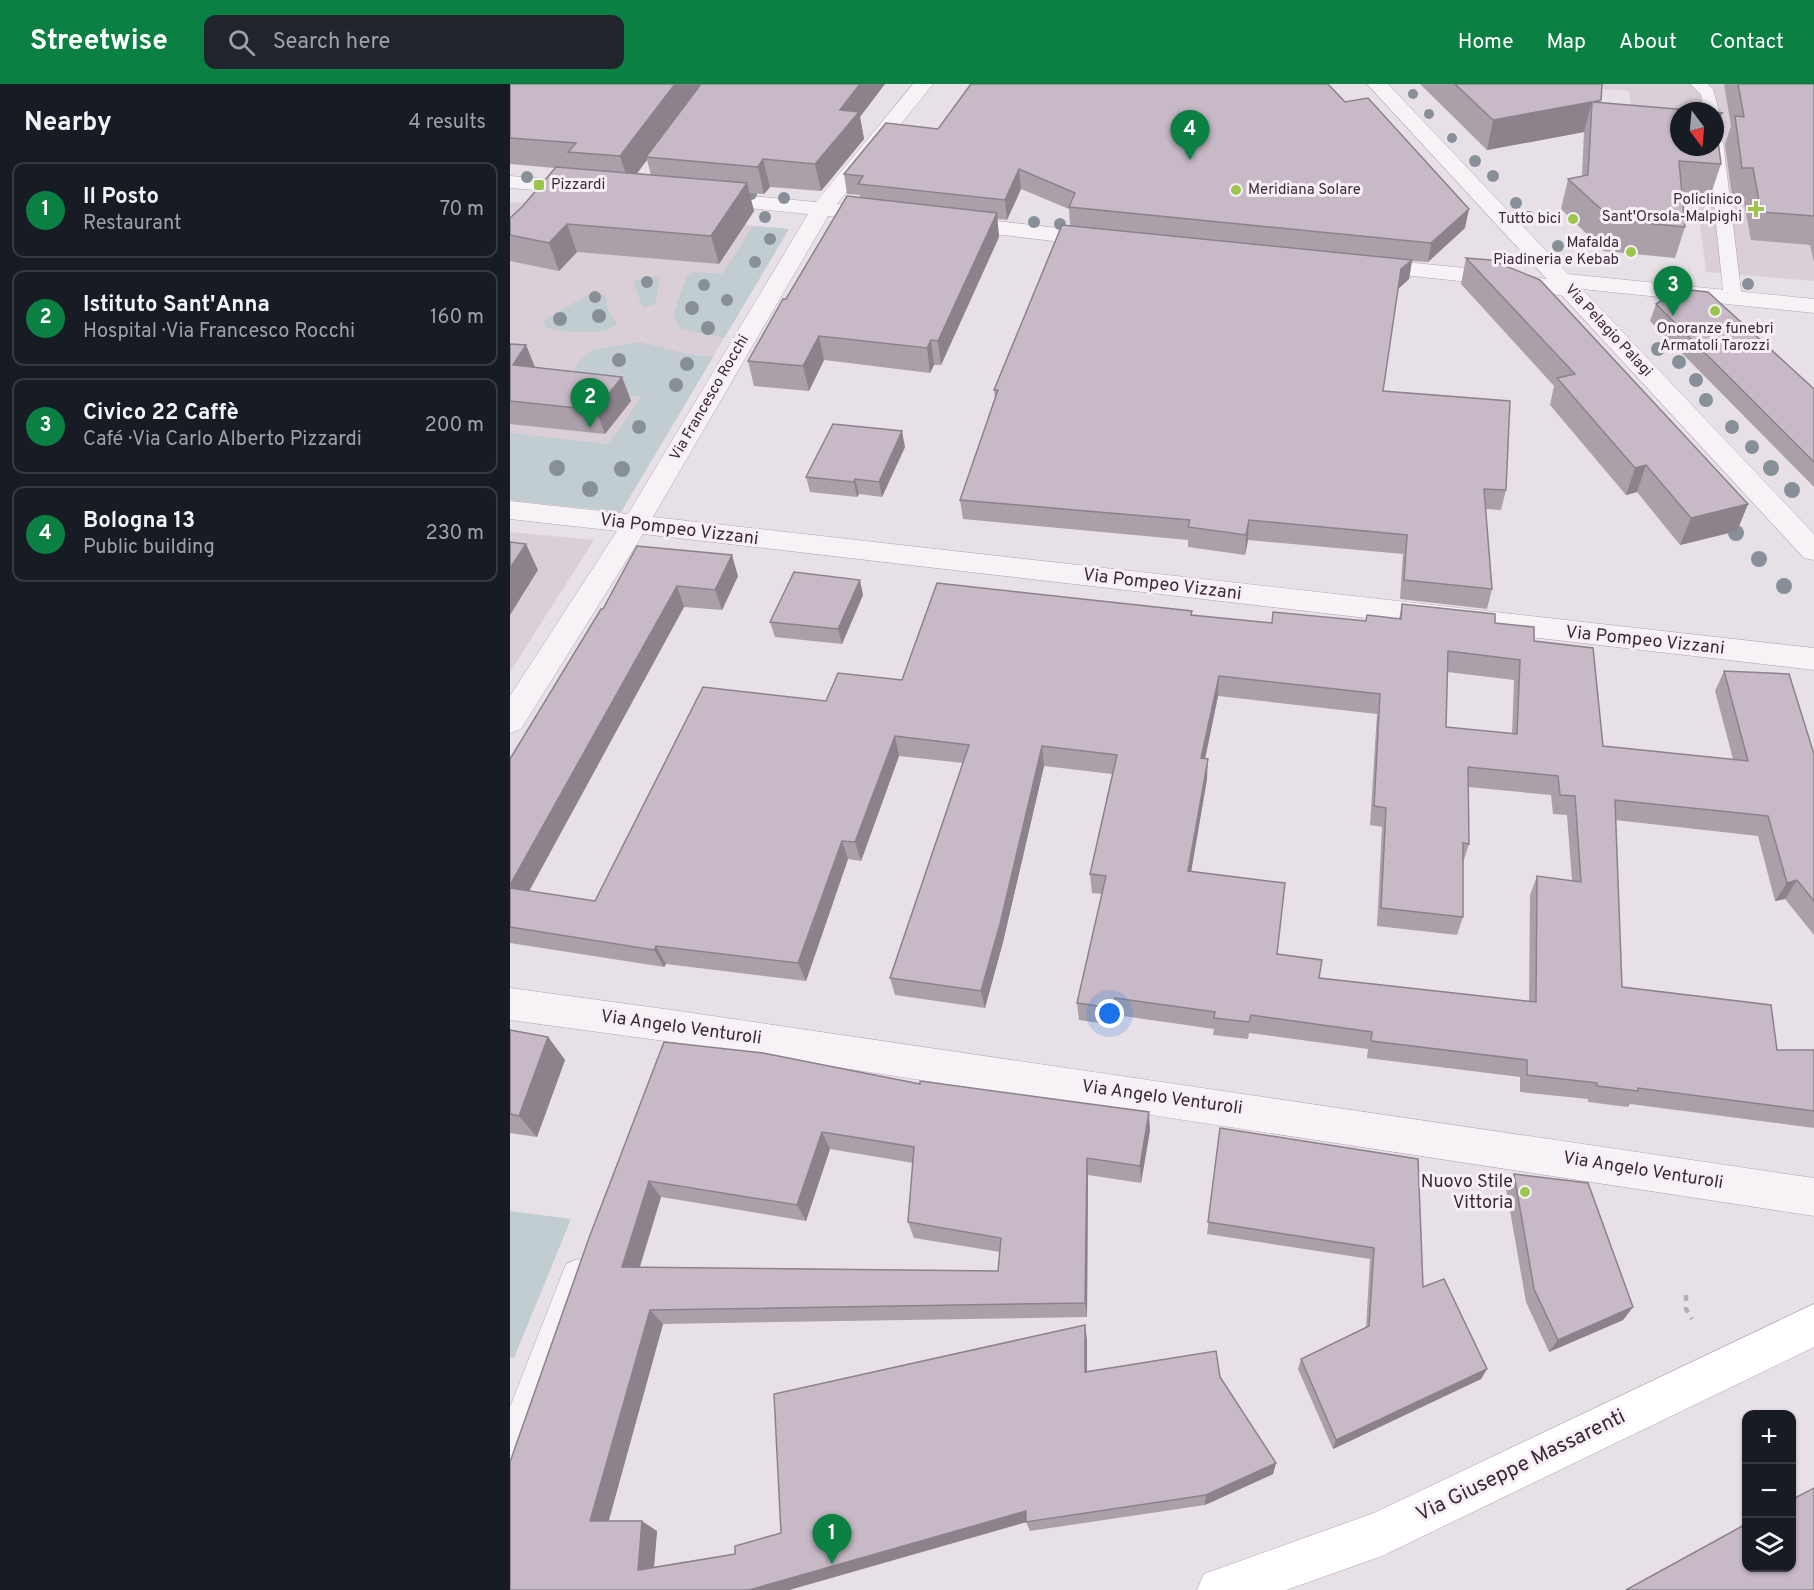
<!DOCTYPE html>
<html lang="en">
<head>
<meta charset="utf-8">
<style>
  :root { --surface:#171b24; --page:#20242c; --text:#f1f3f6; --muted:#9ea1a6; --line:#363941; --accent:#0b8043 }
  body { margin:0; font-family:Overpass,sans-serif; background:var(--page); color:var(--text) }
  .controls { position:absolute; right:18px; bottom:18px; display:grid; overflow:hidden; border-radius:12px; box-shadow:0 2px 4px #0004 }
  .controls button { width:54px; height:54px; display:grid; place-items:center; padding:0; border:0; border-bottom:2px solid var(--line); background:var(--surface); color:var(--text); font:30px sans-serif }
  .compass { position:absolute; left:1160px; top:18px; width:54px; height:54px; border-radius:50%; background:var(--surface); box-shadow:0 2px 4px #0004; rotate:164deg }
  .you { position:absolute; left:600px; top:930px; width:21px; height:21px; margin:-15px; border:4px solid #fff; border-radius:50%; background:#1a73e8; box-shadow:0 0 0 9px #1a73e833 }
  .badge { display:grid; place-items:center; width:39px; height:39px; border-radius:50%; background:var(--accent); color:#fff; font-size:20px; font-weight:700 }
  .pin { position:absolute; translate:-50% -50px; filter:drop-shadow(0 2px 3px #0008) }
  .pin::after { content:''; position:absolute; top:32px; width:21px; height:18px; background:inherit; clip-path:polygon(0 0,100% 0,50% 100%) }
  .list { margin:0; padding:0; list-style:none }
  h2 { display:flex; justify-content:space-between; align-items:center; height:78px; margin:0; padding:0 24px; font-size:26px }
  h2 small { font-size:20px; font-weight:400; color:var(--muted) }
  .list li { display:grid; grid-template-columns:39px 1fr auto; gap:18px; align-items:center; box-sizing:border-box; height:96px; margin:0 12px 12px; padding:0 12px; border:2px solid var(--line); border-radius:12px }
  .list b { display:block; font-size:22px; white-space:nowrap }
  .list p { margin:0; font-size:20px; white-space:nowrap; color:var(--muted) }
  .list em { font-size:20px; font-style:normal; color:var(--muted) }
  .icon { flex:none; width:33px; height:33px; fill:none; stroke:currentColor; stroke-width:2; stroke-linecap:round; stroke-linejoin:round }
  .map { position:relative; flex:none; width:1304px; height:1506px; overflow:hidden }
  header { display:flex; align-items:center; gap:36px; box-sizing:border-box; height:84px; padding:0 30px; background:var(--accent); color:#fff }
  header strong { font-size:28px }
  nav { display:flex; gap:33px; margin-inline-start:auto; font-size:21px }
  .search { width:420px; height:54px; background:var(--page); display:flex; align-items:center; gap:15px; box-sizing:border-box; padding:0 21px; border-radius:12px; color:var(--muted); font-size:22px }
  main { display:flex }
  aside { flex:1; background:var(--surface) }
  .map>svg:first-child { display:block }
  .built { fill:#daced7 }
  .green { fill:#c1cdd1 }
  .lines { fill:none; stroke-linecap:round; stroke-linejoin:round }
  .service-casing { stroke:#b2a5b0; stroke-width:1 }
  .minor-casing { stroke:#b2a5b0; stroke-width:1 }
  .tertiary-casing { stroke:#b2a5b0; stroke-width:1 }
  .primary-casing { stroke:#b3a0b1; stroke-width:1 }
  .path { stroke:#b7aeb6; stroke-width:4.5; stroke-dasharray:6 6; stroke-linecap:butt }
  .service { fill:#f6f2f6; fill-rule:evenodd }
  .minor { fill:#f6f2f6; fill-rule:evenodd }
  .tertiary { fill:#f6f2f6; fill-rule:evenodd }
  .primary { fill:#fff; fill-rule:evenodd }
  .tree { fill:#879099 }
  .wall { fill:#aba0aa; fill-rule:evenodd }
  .shaded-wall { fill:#8b828b }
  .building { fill:#c7bac6; stroke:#8b828b; stroke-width:1.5; fill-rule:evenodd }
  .poi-dot { fill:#9ac74b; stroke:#f6eff5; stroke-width:2 }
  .labels { text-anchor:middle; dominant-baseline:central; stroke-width:6; stroke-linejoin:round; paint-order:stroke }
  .far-poi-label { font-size:15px; fill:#3e293b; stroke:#f6eff5; text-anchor:end }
  .far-street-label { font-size:15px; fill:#3e293b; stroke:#f6eff5 }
  .street-label { font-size:18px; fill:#3e293b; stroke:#f6eff5 }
  .poi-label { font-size:18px; fill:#3e293b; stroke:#f6eff5; text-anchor:end }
  .near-street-label { font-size:21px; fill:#3e293b; stroke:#f6eff5 }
</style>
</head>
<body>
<header>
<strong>Streetwise</strong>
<div class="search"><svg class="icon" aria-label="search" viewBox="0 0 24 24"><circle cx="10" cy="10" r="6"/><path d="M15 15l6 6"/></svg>Search here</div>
<nav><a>Home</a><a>Map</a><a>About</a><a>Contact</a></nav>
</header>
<main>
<aside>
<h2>Nearby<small>4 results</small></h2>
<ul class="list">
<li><span class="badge">1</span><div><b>Il Posto</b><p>Restaurant</p></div><em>70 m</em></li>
<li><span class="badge">2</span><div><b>Istituto Sant'Anna</b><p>Hospital · Via Francesco Rocchi</p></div><em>160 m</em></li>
<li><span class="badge">3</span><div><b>Civico 22 Caffè</b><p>Café · Via Carlo Alberto Pizzardi</p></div><em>200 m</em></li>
<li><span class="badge">4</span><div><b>Bologna 13</b><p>Public building</p></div><em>230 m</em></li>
</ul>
</aside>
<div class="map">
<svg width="1304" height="1506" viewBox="0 0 1304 1506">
  <rect width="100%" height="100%" fill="#e8e0e7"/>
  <g class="built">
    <polygon points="1039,0 1304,0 1304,197 1196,188 1181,63 1205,63 1205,27 1169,27 1124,48 1119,7"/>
    <polygon points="0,118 279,145 111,428 0,416"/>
    <polygon points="0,448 84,456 0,588"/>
  </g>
  <g class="green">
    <polygon points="243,142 279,145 214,254 171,245 163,232 177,191 183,188 212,190"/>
    <polygon points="145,192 150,195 145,220 135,223 132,222 124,200 126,196"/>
    <path d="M 89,209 L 96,212 L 97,224 L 107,240 C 92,253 55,248 36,244 L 33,237 L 39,233 L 78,211 Z"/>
    <polygon points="130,258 177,270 203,273 111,428 0,416 0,349 98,360 132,313 51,303 72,274 82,266"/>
    <polygon points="0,1127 61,1135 4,1274 0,1273"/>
  </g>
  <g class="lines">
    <defs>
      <g id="service">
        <polygon points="1180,0 1197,0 1203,5 1209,27 1206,30 1205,27 1193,27 1191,10"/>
        <polygon points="1205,53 1213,58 1232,215 1229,219 1217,219 1214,215 1198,63 1205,63"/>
        <polygon points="67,1175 78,1180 83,1191 12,1379 0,1384 0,1323 56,1180"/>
      </g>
      <g id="minor">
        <polygon points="403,0 423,0 327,120 374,124 382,126 385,131 382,136 374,138 318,132 143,433 1304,564 1304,586 133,450 11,645 0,649 0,612 107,447 0,435 0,417 118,430 298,130 198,120 190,119 187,114 190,109 198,108 306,118"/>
        <polygon points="0,92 75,98 83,99 86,104 83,109 75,110 0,104"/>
        <polygon points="443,132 592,149 600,151 603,156 600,161 592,163 435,144 432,139 435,134"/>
        <polygon points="855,174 1005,189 1067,201 1071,206 1067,211 1059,213 1005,203 847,186 844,181 847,176"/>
      </g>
      <g id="tertiary">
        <polygon points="857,0 878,0 1058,190 1304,215 1304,229 1072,205 1304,450 1304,476 1294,474"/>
        <polygon points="0,904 162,926 1304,1094 1304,1132 162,958 0,936"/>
      </g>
      <polygon id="primary" points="1304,1220 1304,1263 872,1472 776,1506 687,1506 694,1490 864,1429"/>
    </defs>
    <use href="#service" class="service-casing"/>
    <use href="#minor" class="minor-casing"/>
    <use href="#tertiary" class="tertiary-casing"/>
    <use href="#primary" class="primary-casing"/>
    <polyline class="path" points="1176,1211 1176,1225 1182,1235"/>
    <use href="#service" class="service"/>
    <use href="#minor" class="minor"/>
    <use href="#tertiary" class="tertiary"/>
    <use href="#primary" class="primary"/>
  </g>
  <g class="tree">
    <circle cx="903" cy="10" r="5"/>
    <circle cx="919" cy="30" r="5"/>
    <circle cx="942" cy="54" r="5"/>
    <circle cx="965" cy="77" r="6"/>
    <circle cx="983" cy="92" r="6"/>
    <circle cx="17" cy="93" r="6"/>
    <circle cx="241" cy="110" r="6"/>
    <circle cx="274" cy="114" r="6"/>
    <circle cx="1006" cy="119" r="6"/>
    <circle cx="255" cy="133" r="6"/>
    <circle cx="1019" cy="133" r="6"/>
    <circle cx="524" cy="138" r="6"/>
    <circle cx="550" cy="140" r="6"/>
    <circle cx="260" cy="155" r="6"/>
    <circle cx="1048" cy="162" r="6"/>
    <circle cx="245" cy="178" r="6"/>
    <circle cx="137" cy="198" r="6"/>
    <circle cx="1238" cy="200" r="6"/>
    <circle cx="194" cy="201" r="6"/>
    <circle cx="85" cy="213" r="6"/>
    <circle cx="217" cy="216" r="6"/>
    <circle cx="182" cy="224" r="7"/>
    <circle cx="89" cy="232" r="7"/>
    <circle cx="50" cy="235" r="7"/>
    <circle cx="198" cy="244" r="7"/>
    <circle cx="1148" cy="265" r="7"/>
    <circle cx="109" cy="276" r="7"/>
    <circle cx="1169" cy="278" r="7"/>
    <circle cx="177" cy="280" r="7"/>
    <circle cx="1186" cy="296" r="7"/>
    <circle cx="166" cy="301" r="7"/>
    <circle cx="1196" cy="316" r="7"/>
    <circle cx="129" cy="343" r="7"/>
    <circle cx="1222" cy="343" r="7"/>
    <circle cx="1242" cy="363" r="7"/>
    <circle cx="47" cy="384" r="8"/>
    <circle cx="1261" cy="384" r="8"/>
    <circle cx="112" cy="385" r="8"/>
    <circle cx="80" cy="405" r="8"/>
    <circle cx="1282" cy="406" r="8"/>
    <circle cx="1226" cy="449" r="8"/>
    <circle cx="1249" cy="475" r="8"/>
    <circle cx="1274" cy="502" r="8"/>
  </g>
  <g class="wall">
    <path d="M 0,0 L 350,33 L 354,55 L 311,107 L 260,103 L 254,110 L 239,109 L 244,127 L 209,180 L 67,168 L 49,187 L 0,177 L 0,134 L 12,123 L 45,84 L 0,80 ZM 137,76 L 141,91 L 126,90 Z"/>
    <polygon points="910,0 1092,0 1091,19 1207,46 1211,80 1201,110 1172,108 1175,143 1165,174 1094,167 1051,125 1058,95 1072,92 1074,48 977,66"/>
    <polygon points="1214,0 1304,0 1304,178 1300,161 1241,156 1233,113 1222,112 1215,60 1221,42"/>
    <polygon points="428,45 955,144 918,178 902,177 899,195 888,205 873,307 996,406 991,426 975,425 982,505 977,525 890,515 893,470 738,456 735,471 678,463 678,456 453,435 450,416 485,315 484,306 560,142 559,125 511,105 497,136 487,135 489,153 431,281 424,281 420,289 314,276 299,307 244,302 238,277 276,215 350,114 350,111 337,110 334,90"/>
    <polygon points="956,174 1238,420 1227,447 1170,461 1127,408 1116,411 1040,321 1044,302 951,200"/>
    <polygon points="1146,220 1304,305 1304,403 1140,237"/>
    <polygon points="0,260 16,261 25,283 112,293 121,317 95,350 0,340"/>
    <polygon points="395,363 372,413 349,410 347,413 300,408 296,393"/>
    <path d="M 127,462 L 228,492 L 212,526 L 174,523 L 19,807 L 85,817 L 316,617 L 392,596 L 682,527 L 682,532 L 762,539 L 856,537 L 889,535 L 892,520 L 985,539 L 1024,557 L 1093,662 L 1223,675 L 1205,607 L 1214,587 L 1304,670 L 1304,851 L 1275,815 L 1265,817 L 1248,752 L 1105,736 L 1112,903 L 1267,966 L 1304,966 L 1304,1044 L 1120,1020 L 1118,1023 L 1078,1018 L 1078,1015 L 1010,1008 L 1010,993 L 857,974 L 858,965 L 739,949 L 738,955 L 703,951 L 704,945 L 606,931 L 604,941 L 569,936 L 567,919 L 592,810 L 582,809 L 580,790 L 602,690 L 534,682 L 493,858 L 475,924 L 385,911 L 380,894 L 453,679 L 389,672 L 351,777 L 338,775 L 296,897 L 156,880 L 154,883 L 0,859 L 0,675 L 93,525 ZM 937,588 L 1004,596 L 1002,650 L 936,643 ZM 708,612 L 867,630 L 860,741 L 872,743 L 867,842 L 947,851 L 953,833 L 953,779 L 959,760 L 958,703 L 1041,711 L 1043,730 L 1057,731 L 1062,797 L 1027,792 L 1020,811 L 1019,917 L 809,894 L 767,870 L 681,787 L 697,695 L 695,675 Z"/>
    <polygon points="353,511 332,560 265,553 260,538"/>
    <polygon points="0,946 38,953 55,976 27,1053 0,1049"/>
    <path d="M 154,958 L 640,1046 L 631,1099 L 578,1091 L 577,1233 L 153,1240 L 98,1437 L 147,1447 L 144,1483 L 225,1470 L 271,1449 L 577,1255 L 577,1288 L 710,1293 L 766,1379 L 763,1390 L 695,1421 L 520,1447 L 516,1438 L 279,1506 L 0,1506 ZM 320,1065 L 403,1079 L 398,1138 L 404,1154 L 490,1168 L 488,1187 L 130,1183 L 151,1113 L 296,1137 Z"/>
    <polygon points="710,1044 913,1203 977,1285 971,1295 823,1365 788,1285 791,1275 856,1244 860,1175 697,1150"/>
    <polygon points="1004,1090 1123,1223 1113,1236 1039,1268 1016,1218 996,1104"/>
  </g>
  <g class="shaded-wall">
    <polygon points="165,0 192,0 136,73 137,76 119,100 110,72"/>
    <polygon points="350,0 375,0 350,33 354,55 311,107 305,80 330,26"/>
    <polygon points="1082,18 1074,48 977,66 983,36"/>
    <polygon points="1212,29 1205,52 1205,34"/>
    <polygon points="253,75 260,103 254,110 248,83"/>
    <polygon points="509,85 511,105 497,136 495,116"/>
    <polygon points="237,99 244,127 209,180 201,152"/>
    <polygon points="959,125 955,144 918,178 921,159"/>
    <polygon points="487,129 489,153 431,281 428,257"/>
    <polygon points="57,140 67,168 49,187 39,159"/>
    <polygon points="902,176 899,195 888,205 891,185"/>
    <polygon points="309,252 314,276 299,307 293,282"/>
    <polygon points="421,256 424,281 420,289 417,264"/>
    <polygon points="16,261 26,286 3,281"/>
    <polygon points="112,293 121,317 95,350 86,326"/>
    <polygon points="392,347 395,363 372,413 369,398"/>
    <polygon points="1136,381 1127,408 1116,411 1125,384"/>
    <polygon points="345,395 349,410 347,413 344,398"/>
    <polygon points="1238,420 1227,447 1170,461 1181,434"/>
    <polygon points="739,436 738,456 735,471 736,451"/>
    <polygon points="16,460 28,486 0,531 0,484"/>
    <polygon points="222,471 228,492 212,526 205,506"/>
    <polygon points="350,496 353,511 332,560 328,545"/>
    <polygon points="167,502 174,523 11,822 0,806 0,801"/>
    <polygon points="709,592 708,612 691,694 691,674"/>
    <polygon points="385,652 389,672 351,777 345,758"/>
    <polygon points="532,662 534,682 493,858 475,924 471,907"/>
    <polygon points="698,675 697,695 678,806 678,787"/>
    <polygon points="332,757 338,775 296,897 288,879"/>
    <polygon points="1287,796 1275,815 1265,817 1277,799"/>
    <polygon points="146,862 156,880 154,883 144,866"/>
    <polygon points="605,914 606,931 604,941 603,924"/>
    <polygon points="38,953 55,976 27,1053 9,1032"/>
    <polygon points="639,1028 640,1046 631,1099 630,1082"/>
    <polygon points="312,1048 320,1065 296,1137 287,1121"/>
    <polygon points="577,1074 578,1091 577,1233 575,1219"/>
    <polygon points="139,1097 151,1113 125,1198 112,1183"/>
    <polygon points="1123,1223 1113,1236 1039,1268 1048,1256"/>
    <polygon points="140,1226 153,1240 96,1447 80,1437"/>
    <polygon points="575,1241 577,1255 577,1301 575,1288"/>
    <polygon points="977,1285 971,1295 823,1365 826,1356"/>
    <polygon points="766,1379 763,1390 695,1421 696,1411"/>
    <polygon points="516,1427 520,1437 279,1506 239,1506"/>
    <polygon points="132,1437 147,1447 143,1494 128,1486"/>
  </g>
  <g class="building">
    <polygon points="0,0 165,0 110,72 58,68 66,59 0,54"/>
    <polygon points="191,0 350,0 330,26 349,28 305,80 253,75 248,83 136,73"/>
    <polygon points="461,0 818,0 835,18 858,14 959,125 921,159 559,123 565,109 509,85 495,116 348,100 353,92 334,90 376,39 428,45"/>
    <polygon points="945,0 1092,0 1091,16 1083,18 1190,27 1169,27 1169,63 1205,63 1205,28 1212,29 1205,33 1211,80 1169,77 1175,143 1103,136 1058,95 1078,91 1082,18 983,36"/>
    <polygon points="1228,0 1304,0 1304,132 1251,128 1243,84 1232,84 1225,32 1234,33"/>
    <polygon points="46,83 237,99 201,152 57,140 39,159 0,151 0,134 12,123"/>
    <polygon points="337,112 487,129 428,257 421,256 417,264 309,252 293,282 238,277 273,215 276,215"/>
    <polygon points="552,141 902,176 891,185 873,307 1000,317 996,406 974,405 982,505 894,496 897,451 739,436 736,451 678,443 680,436 450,416 488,306 484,306"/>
    <polygon points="956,174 981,176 1030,196 1238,420 1181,434 1136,381 1125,384 1047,294 1065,290"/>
    <polygon points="1170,205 1198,208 1304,305 1304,378 1146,220"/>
    <polygon points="0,260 16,261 3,281 112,293 86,326 0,317"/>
    <polygon points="323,340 392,347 369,398 345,395 344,398 296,393"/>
    <polygon points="0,458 16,460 0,484"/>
    <polygon points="127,462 222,471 205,506 167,502 0,801 0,675 91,525 93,525"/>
    <polygon points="284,488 350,496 328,545 260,538"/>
    <path d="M 427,499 L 682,527 L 681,531 L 762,539 L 763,528 L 856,537 L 857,531 L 891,535 L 892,520 L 985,530 L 985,539 L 1024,543 L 1024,557 L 1083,564 L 1093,662 L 1238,677 L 1214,587 L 1279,590 L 1304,670 L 1304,817 L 1287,796 L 1277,799 L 1258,732 L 1105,716 L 1112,903 L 1261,921 L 1267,966 L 1304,966 L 1304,1027 L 1128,1004 L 1128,1007 L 1087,1002 L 1087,999 L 1017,991 L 1017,976 L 861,957 L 862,948 L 741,931 L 739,938 L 704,934 L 705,928 L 605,914 L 603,924 L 567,919 L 596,792 L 580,790 L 607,671 L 532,662 L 490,840 L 471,907 L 380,894 L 459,661 L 385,652 L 345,758 L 332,757 L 288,879 L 146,862 L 144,866 L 0,843 L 0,804 L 85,817 L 193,603 L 316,617 L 328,589 L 392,596 ZM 938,567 L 1010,576 L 1007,650 L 936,643 ZM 709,592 L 870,610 L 864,722 L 876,724 L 871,824 L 953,833 L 953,759 L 959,760 L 958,683 L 1048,692 L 1050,711 L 1065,712 L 1071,798 L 1027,792 L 1026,918 L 809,894 L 812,876 L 767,870 L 775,799 L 678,787 L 698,675 L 691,674 Z"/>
    <polygon points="0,946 38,953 9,1032 0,1030"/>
    <path d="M 154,958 L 253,969 L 410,1000 L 410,997 L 639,1028 L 630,1082 L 577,1074 L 575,1219 L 140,1226 L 80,1437 L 132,1437 L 128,1486 L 225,1470 L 225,1462 L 271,1449 L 264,1310 L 575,1241 L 575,1288 L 706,1267 L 710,1293 L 766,1379 L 696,1411 L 516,1438 L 516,1427 L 239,1506 L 0,1506 L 0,1378 L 79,1154 ZM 312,1048 L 404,1063 L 398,1138 L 491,1154 L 488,1187 L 112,1183 L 139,1097 L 287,1121 Z"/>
    <polygon points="710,1044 908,1075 913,1203 934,1195 977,1285 826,1356 791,1275 859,1242 864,1164 698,1138"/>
    <polygon points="1004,1090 1078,1099 1123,1223 1048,1256 1024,1205"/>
    <polygon points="1304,1404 1304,1506 1116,1506 1236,1440 1236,1484 1281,1484 1281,1416"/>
  </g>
  <g class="poi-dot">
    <rect x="23" y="95" width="12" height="12" rx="3"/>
    <circle cx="726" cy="106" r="6"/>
    <path d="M1243 116h6v6h6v6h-6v6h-6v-6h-6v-6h6z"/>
    <circle cx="1063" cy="135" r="6"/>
    <circle cx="1121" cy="168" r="6"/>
    <circle cx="1205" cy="227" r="6"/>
    <circle cx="1015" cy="1108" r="6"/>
  </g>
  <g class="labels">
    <g class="far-poi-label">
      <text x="41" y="101" text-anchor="start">Pizzardi</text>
      <text x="738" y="106" text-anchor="start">Meridiana Solare</text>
      <text x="1232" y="116">Policlinico<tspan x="1232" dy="17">Sant'Orsola-Malpighi</tspan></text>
      <text x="1051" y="135">Tutto bici</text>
      <text x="1109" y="159">Mafalda<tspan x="1109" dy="17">Piadineria e Kebab</tspan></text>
      <text x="1205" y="245" text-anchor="middle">Onoranze funebri<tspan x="1205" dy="17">Armatoli Tarozzi</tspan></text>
    </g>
    <g class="far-street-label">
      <text transform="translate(1098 247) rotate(47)">Via Pelagio Palagi</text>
      <text transform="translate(200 314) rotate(-60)">Via Francesco Rocchi</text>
    </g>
    <g class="street-label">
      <text transform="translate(169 446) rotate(7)">Via Pompeo Vizzani</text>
      <text transform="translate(652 501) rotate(7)">Via Pompeo Vizzani</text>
      <text transform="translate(1135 557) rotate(6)">Via Pompeo Vizzani</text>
      <text transform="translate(171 944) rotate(8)">Via Angelo Venturoli</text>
      <text transform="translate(652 1014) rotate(8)">Via Angelo Venturoli</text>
      <text transform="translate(1133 1087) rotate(9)">Via Angelo Venturoli</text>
    </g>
    <g class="poi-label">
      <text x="1003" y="1098">Nuovo Stile<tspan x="1003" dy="21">Vittoria</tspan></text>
    </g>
    <g class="near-street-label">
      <text transform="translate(1011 1382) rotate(-26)">Via Giuseppe Massarenti</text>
    </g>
  </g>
</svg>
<div class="controls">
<button>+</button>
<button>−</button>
<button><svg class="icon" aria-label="layers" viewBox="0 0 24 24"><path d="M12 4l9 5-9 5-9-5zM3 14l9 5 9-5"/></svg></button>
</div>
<svg class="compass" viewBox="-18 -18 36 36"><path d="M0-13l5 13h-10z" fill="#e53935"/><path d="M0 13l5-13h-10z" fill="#9ea1a6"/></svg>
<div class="you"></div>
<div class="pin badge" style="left:322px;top:1480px">1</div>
<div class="pin badge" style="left:80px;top:344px">2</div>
<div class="pin badge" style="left:1163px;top:232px">3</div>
<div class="pin badge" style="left:680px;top:76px">4</div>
</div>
</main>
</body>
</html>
